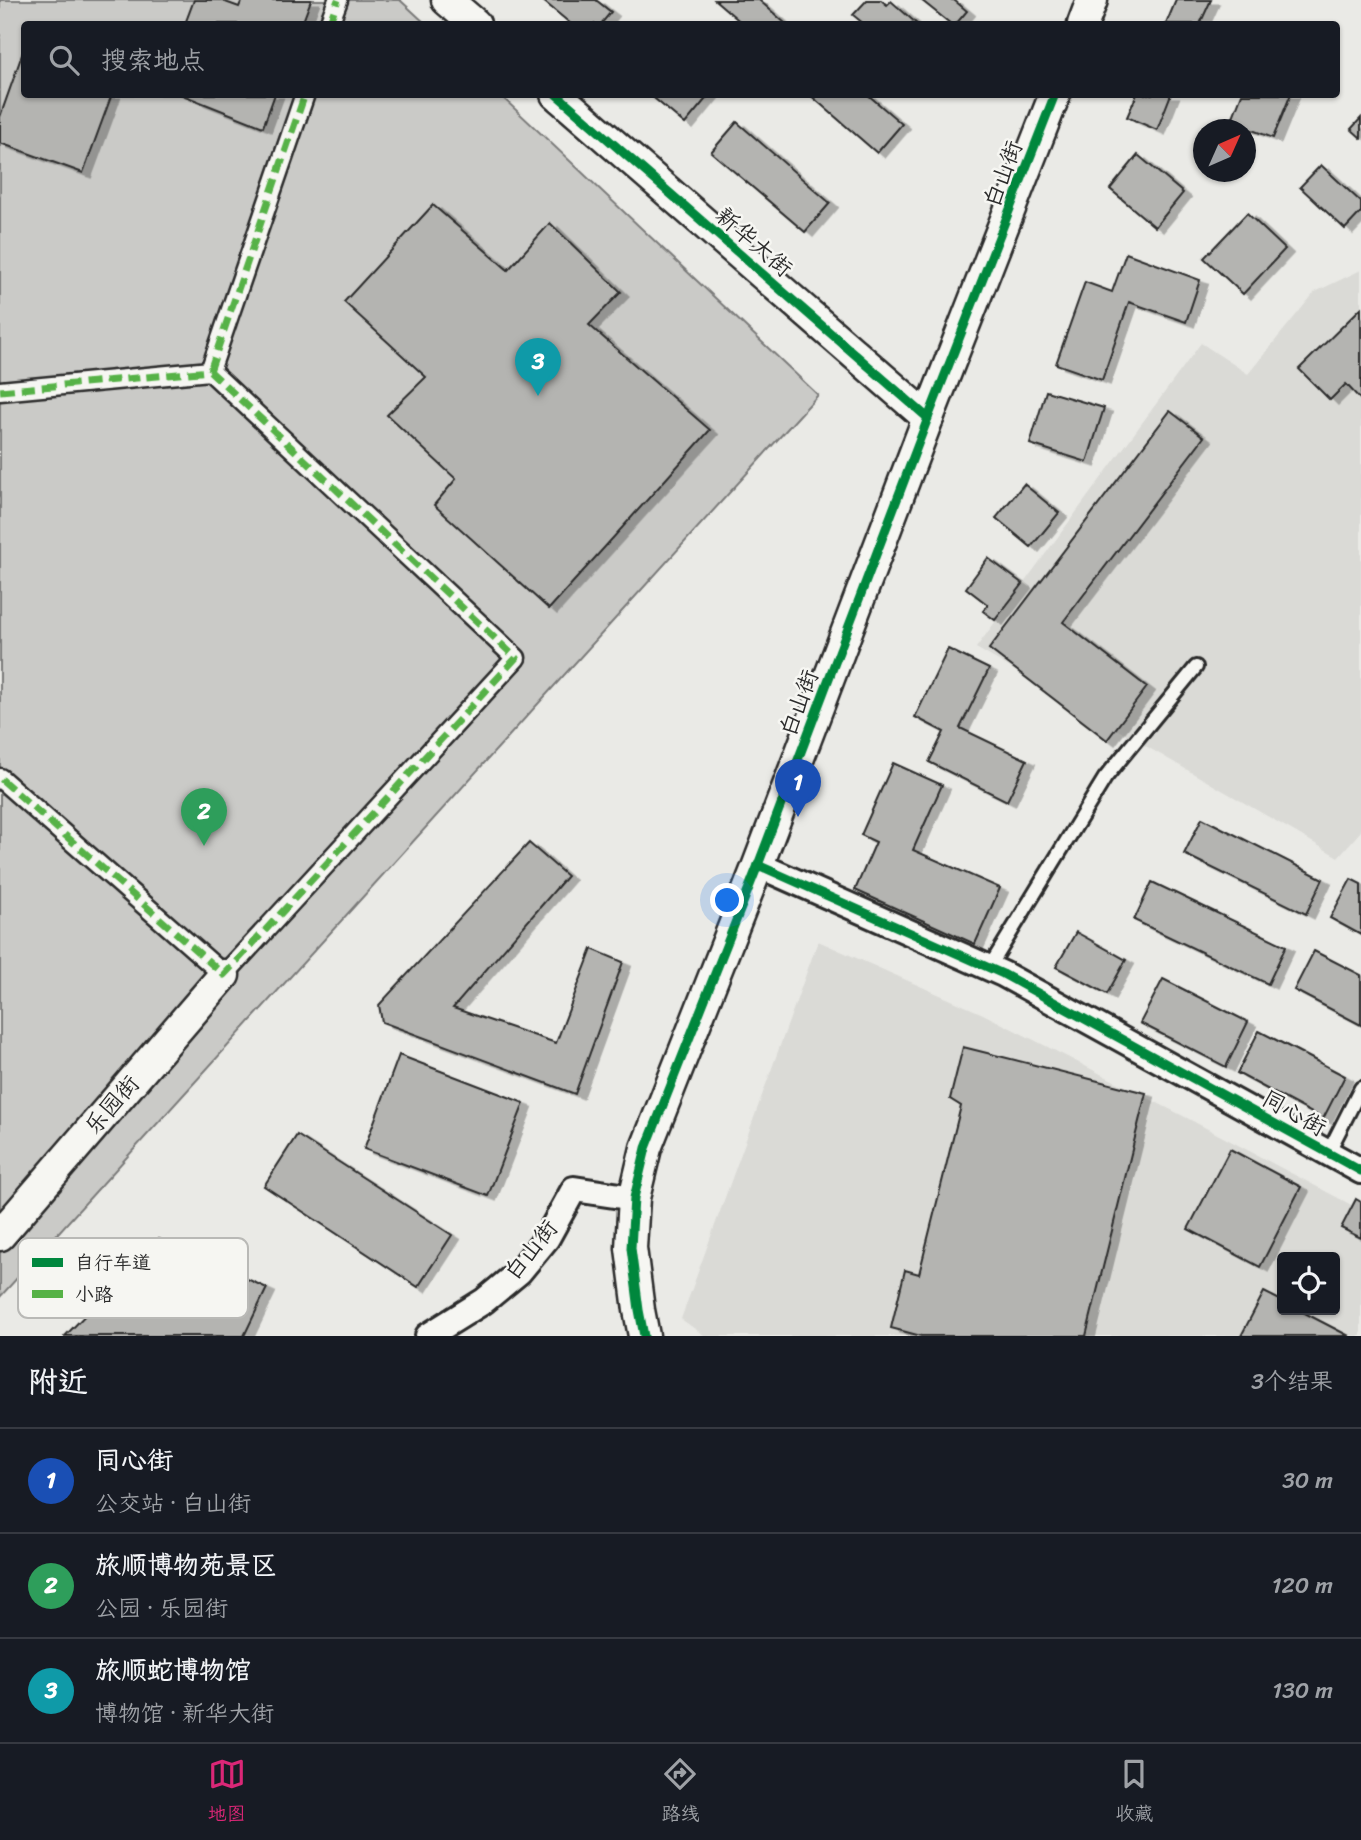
<!DOCTYPE html>
<html lang="zh">
<head>
<meta charset="utf-8">
<style>
  :root { --surface:#171b24; --page:#20242c; --text:#f1f3f6; --muted:#9ea1a6; --line:#363941; --accent:#db2777 }
  body { margin:0; font-family:Sriracha,"LXGW WenKai TC",sans-serif; background:var(--page); color:var(--text) }
  .controls { position:absolute; right:21px; bottom:21px; display:grid; overflow:hidden; border-radius:7px; box-shadow:0 2px 5px #0004 }
  .controls button { width:63px; height:63px; display:grid; place-items:center; padding:0; border:0; border-bottom:2px solid var(--line); background:var(--surface); color:var(--text); font:35px sans-serif }
  .compass { position:absolute; left:1193px; top:119px; width:63px; height:63px; border-radius:50%; background:var(--surface); box-shadow:0 2px 5px #0004; rotate:45deg }
  .you { position:absolute; left:728px; top:901px; width:24px; height:24px; margin:-18px; border:5px solid #fff; border-radius:50%; background:#1a73e8; box-shadow:0 0 0 10px #1a73e833 }
  .badge { display:grid; place-items:center; width:46px; height:46px; border-radius:50%; background:var(--accent); color:#fff; font-size:23px; font-weight:700 }
  .pin { position:absolute; translate:-50% -58px; filter:drop-shadow(0 2px 4px #0008) }
  .pin::after { content:''; position:absolute; top:37px; width:24px; height:21px; background:inherit; clip-path:polygon(0 0,100% 0,50% 100%) }
  .list { margin:0; padding:0; list-style:none }
  h2 { display:flex; justify-content:space-between; align-items:center; height:91px; margin:0; padding:0 28px; font-size:30px }
  h2 small { font-size:23px; font-weight:400; color:var(--muted) }
  .list li { display:grid; grid-template-columns:46px 1fr auto; gap:21px; align-items:center; box-sizing:border-box; height:105px; padding:0 28px; border-top:2px solid var(--line) }
  .list b { display:block; font-size:26px; white-space:nowrap }
  .list p { margin:0; font-size:23px; white-space:nowrap; color:var(--muted) }
  .list em { font-size:23px; font-style:normal; color:var(--muted) }
  .icon { flex:none; width:38px; height:38px; fill:none; stroke:currentColor; stroke-width:2; stroke-linecap:round; stroke-linejoin:round }
  .map { position:relative; flex:none; width:1361px; height:1336px; overflow:hidden }
  .search { position:absolute; background:var(--surface); box-shadow:0 2px 5px #0004; left:21px; right:21px; top:21px; height:77px; display:flex; align-items:center; gap:18px; box-sizing:border-box; padding:0 24px; border-radius:7px; color:var(--muted); font-size:26px }
  .sheet { height:406px; background:var(--surface) }
  nav { display:flex; justify-content:space-around; align-items:center; box-sizing:border-box; height:98px; border-top:2px solid var(--line); background:var(--surface); font-size:19px; color:var(--muted) }
  nav a { display:grid; justify-items:center; gap:4px }
  nav .on { color:var(--accent) }
  .map>svg:first-child { display:block }
  .built { fill:#dadad6; fill-rule:evenodd }
  .green { fill:#cacac7; stroke:#7a7a79; stroke-width:2 }
  .building { fill:#b4b4b1; stroke:#2b2b2b; stroke-width:2; filter:url(#shadow) }
  .lines { fill:none; stroke-linecap:round; stroke-linejoin:round }
  .service-casing { stroke:#2b2b2b; stroke-width:18 }
  .pedestrian-casing { stroke:#2b2b2b; stroke-width:23 }
  .minor-casing { stroke:#2b2b2b; stroke-width:30 }
  .tertiary-casing { stroke:#2b2b2b; stroke-width:35 }
  .service { stroke:#f6f6f2; stroke-width:12 }
  .pedestrian { stroke:#f6f6f2; stroke-width:18 }
  .minor { stroke:#f6f6f2; stroke-width:24 }
  .tertiary { stroke:#f6f6f2; stroke-width:30 }
  .quiet { stroke:#56b246; stroke-width:7; stroke-dasharray:14 7; stroke-linecap:butt }
  .cycleway-casing { stroke:#f6f6f2; stroke-width:13 }
  .cycleway { stroke:#00873e; stroke-width:9 }
  .labels { text-anchor:middle; dominant-baseline:central; stroke-width:5; stroke-linejoin:round; paint-order:stroke }
  .street-label { font-size:23px; fill:#2b2b2b; stroke:#f6f6f2 }
  .key { fill:#f6f6f2; stroke:#b9b9b6; stroke-width:2 }
  .key-label { font-size:19px; fill:#2b2b2b }
</style>
</head>
<body>
<div class="map">
<svg width="1361" height="1336" viewBox="0 0 1361 1336">
  <defs>
    <filter id="shadow"><feDropShadow dx="8" dy="4.5" stdDeviation="0" flood-color="#0004"/></filter>
  </defs>
  <rect width="100%" height="100%" fill="#eaeae6"/>
  <filter id="ink" filterUnits="userSpaceOnUse"><feTurbulence type="fractalNoise" baseFrequency=".0143" numOctaves="2"/><feDisplacementMap in="SourceGraphic" scale="14" xChannelSelector="R" yChannelSelector="G"/><feConvolveMatrix kernelMatrix="1 2 1 2 8 2 1 2 1" color-interpolation-filters="sRGB"/></filter>
  <g filter="url(#ink)">
    <g class="built">
      <polygon points="1361,270 1361,831 1338,857 976,648 1201,343 1248,374 1315,292"/>
      <path d="M 818,941 L 983,1014 L 1187,1118 L 1361,1210 L 1361,1336 L 705,1336 L 681,1319 ZM 1282,1257 L 1335,1257 L 1335,1310 L 1282,1310 Z"/>
    </g>
    <polygon class="green" points="0,0 400,0 426,24 24,24 24,94 500,95 818,395 0,1297"/>
    <g class="building">
      <polygon points="194,0 220,0 239,7 242,0 311,0 302,24 185,24"/>
      <polygon points="542,0 596,0 611,12 601,24 571,24"/>
      <polygon points="715,0 759,0 786,24 743,24"/>
      <polygon points="867,0 881,0 887,5 891,1 917,24 864,24 853,15"/>
      <polygon points="921,0 954,0 967,11 956,24 951,24"/>
      <polygon points="1176,0 1211,0 1200,24 1166,24"/>
      <polygon points="24,49 24,94 112,94 83,173 0,143 0,117"/>
      <polygon points="180,94 275,94 263,127"/>
      <polygon points="649,94 710,94 685,124"/>
      <polygon points="809,94 867,94 902,124 877,153"/>
      <polygon points="1137,94 1171,94 1157,130 1127,117"/>
      <polygon points="1242,94 1291,94 1273,138 1231,122"/>
      <polygon points="1361,118 1361,138 1351,129"/>
      <polygon points="737,122 830,203 805,232 711,152"/>
      <polygon points="1138,155 1183,193 1155,227 1110,189"/>
      <polygon points="1321,165 1361,202 1361,212 1345,229 1300,187"/>
      <polygon points="433,205 508,270 550,223 621,292 589,325 710,430 549,609 434,505 456,479 387,415 426,377 344,302"/>
      <polygon points="1247,213 1285,249 1243,294 1204,258"/>
      <polygon points="1126,253 1200,280 1186,322 1129,302 1102,380 1056,364 1085,282 1112,292"/>
      <polygon points="1361,308 1361,400 1346,384 1330,400 1299,369"/>
      <polygon points="1046,391 1104,408 1087,462 1030,444"/>
      <polygon points="1170,411 1204,437 1063,622 1147,687 1107,740 989,649"/>
      <polygon points="1024,484 1059,513 1031,547 996,518"/>
      <polygon points="988,558 1023,584 995,620 983,611 988,605 966,588"/>
      <polygon points="948,649 989,669 960,728 1027,760 1007,801 929,762 944,732 915,717"/>
      <polygon points="893,763 942,785 913,850 1000,888 975,944 855,890 876,842 861,835"/>
      <polygon points="1202,818 1323,879 1306,914 1184,854"/>
      <polygon points="529,843 567,876 453,1008 556,1043 592,949 623,962 575,1094 382,1022 379,1005"/>
      <polygon points="1351,879 1361,884 1361,935 1330,918"/>
      <polygon points="1152,882 1286,946 1268,984 1134,920"/>
      <polygon points="1076,932 1126,960 1107,994 1056,967"/>
      <polygon points="1314,951 1361,975 1361,1025 1294,990"/>
      <polygon points="1163,979 1248,1022 1226,1067 1140,1023"/>
      <polygon points="1259,1031 1345,1076 1323,1119 1237,1073"/>
      <polygon points="963,1047 1146,1093 1086,1336 921,1336 891,1328 905,1270 919,1274 961,1106 950,1099"/>
      <polygon points="399,1055 524,1103 488,1196 364,1149"/>
      <polygon points="297,1135 452,1235 418,1287 264,1186"/>
      <polygon points="1230,1149 1301,1187 1260,1267 1188,1229"/>
      <polygon points="1356,1199 1361,1202 1361,1238 1341,1228"/>
      <polygon points="159,1239 267,1288 244,1336 65,1336"/>
      <polygon points="1264,1292 1282,1301 1282,1310 1299,1310 1349,1336 1241,1336"/>
    </g>
    <g class="lines">
      <defs>
        <g id="service">
          <polyline points="989,968 1105,778 1196,667"/>
          <polyline points="1328,1153 1361,1088"/>
        </g>
        <g id="pedestrian">
          <polyline points="329,24 338,0"/>
          <polyline points="210,371 305,94"/>
          <polyline points="0,391 210,371 516,658 224,975 0,778"/>
        </g>
        <g id="minor">
          <polyline points="758,865 1003,974 1361,1171"/>
          <polyline points="428,1336 484,1301 519,1272 547,1238 574,1189 634,1198"/>
        </g>
        <g id="tertiary">
          <polyline points="447,0 475,24"/>
          <polyline points="1083,24 1092,0"/>
          <polyline points="556,94 928,418"/>
          <polyline points="0,1235 224,975"/>
          <polyline points="644,1336 639,1310 631,1248 634,1198 646,1148 758,865 928,418 1055,94"/>
        </g>
      </defs>
      <use href="#service" class="service-casing"/>
      <use href="#pedestrian" class="pedestrian-casing"/>
      <use href="#minor" class="minor-casing"/>
      <use href="#tertiary" class="tertiary-casing"/>
      <use href="#service" class="service"/>
      <use href="#pedestrian" class="pedestrian"/>
      <use href="#minor" class="minor"/>
      <use href="#tertiary" class="tertiary"/>
      <g class="quiet">
        <polyline points="329,24 338,0"/>
        <polyline points="210,371 305,94"/>
        <polyline points="0,391 210,371 516,658 224,975 0,778"/>
      </g>
      <defs>
        <g id="cycleway">
          <polyline points="556,94 928,418"/>
          <polyline points="758,865 1003,974 1361,1171"/>
          <polyline points="644,1336 639,1310 631,1248 634,1198 646,1148 758,865 928,418 1055,94"/>
        </g>
      </defs>
      <use href="#cycleway" class="cycleway-casing"/>
      <use href="#cycleway" class="cycleway"/>
    </g>
  </g>
  <g class="labels">
    <g class="street-label">
      <text transform="translate(1003 174) rotate(-69)">白山街</text>
      <text transform="translate(754 242) rotate(41)">新华大街</text>
      <text transform="translate(799 703) rotate(-69)">白山街</text>
      <text transform="translate(112 1105) rotate(-49)">乐园街</text>
      <text transform="translate(1294 1113) rotate(29)">同心街</text>
      <text transform="translate(531 1250) rotate(-51)">白山街</text>
    </g>
  </g>
  <rect x="18" y="1238" width="230" height="80" rx="10" class="key"/>
  <rect x="32" y="1258" width="31" height="9" fill="#00873e"/>
  <rect x="32" y="1290" width="31" height="8" fill="#56b246"/>
  <g class="key-label">
    <text x="75" y="1269">自行车道</text>
    <text x="75" y="1301">小路</text>
  </g>
</svg>
<div class="controls">
<button><svg class="icon" aria-label="locate" viewBox="0 0 24 24"><circle cx="12" cy="12" r="6"/><path d="M12 2v4M12 18v4M2 12h4M18 12h4"/></svg></button>
</div>
<svg class="compass" viewBox="-18 -18 36 36"><path d="M0-13l5 13h-10z" fill="#e53935"/><path d="M0 13l5-13h-10z" fill="#9ea1a6"/></svg>
<div class="you"></div>
<div class="pin badge" style="left:798px;top:817px;background:#1a4fb4">1</div>
<div class="pin badge" style="left:204px;top:846px;background:#2e9e5b">2</div>
<div class="pin badge" style="left:538px;top:396px;background:#0f9aa8">3</div>
<div class="search"><svg class="icon" aria-label="search" viewBox="0 0 24 24"><circle cx="10" cy="10" r="6"/><path d="M15 15l6 6"/></svg>搜索地点</div>
</div>
<section class="sheet">
<h2>附近<small>3个结果</small></h2>
<ul class="list">
<li><span class="badge" style="background:#1a4fb4">1</span><div><b>同心街</b><p>公交站 · 白山街</p></div><em>30 m</em></li>
<li><span class="badge" style="background:#2e9e5b">2</span><div><b>旅顺博物苑景区</b><p>公园 · 乐园街</p></div><em>120 m</em></li>
<li><span class="badge" style="background:#0f9aa8">3</span><div><b>旅顺蛇博物馆</b><p>博物馆 · 新华大街</p></div><em>130 m</em></li>
</ul>
</section>
<nav>
<a class="on"><svg class="icon" aria-label="map" viewBox="0 0 24 24"><path d="M3 6l6-2 6 2 6-2v14l-6 2-6-2-6 2zM9 4v14M15 6v14"/></svg>地图</a>
<a><svg class="icon" aria-label="directions" viewBox="0 0 24 24"><path d="M12 3l9 9-9 9-9-9zM9 14v-3h6M13 9l2 2-2 2"/></svg>路线</a>
<a><svg class="icon" aria-label="saved" viewBox="0 0 24 24"><path d="M7 4h10v16l-5-4-5 4z"/></svg>收藏</a>
</nav>
</body>
</html>
